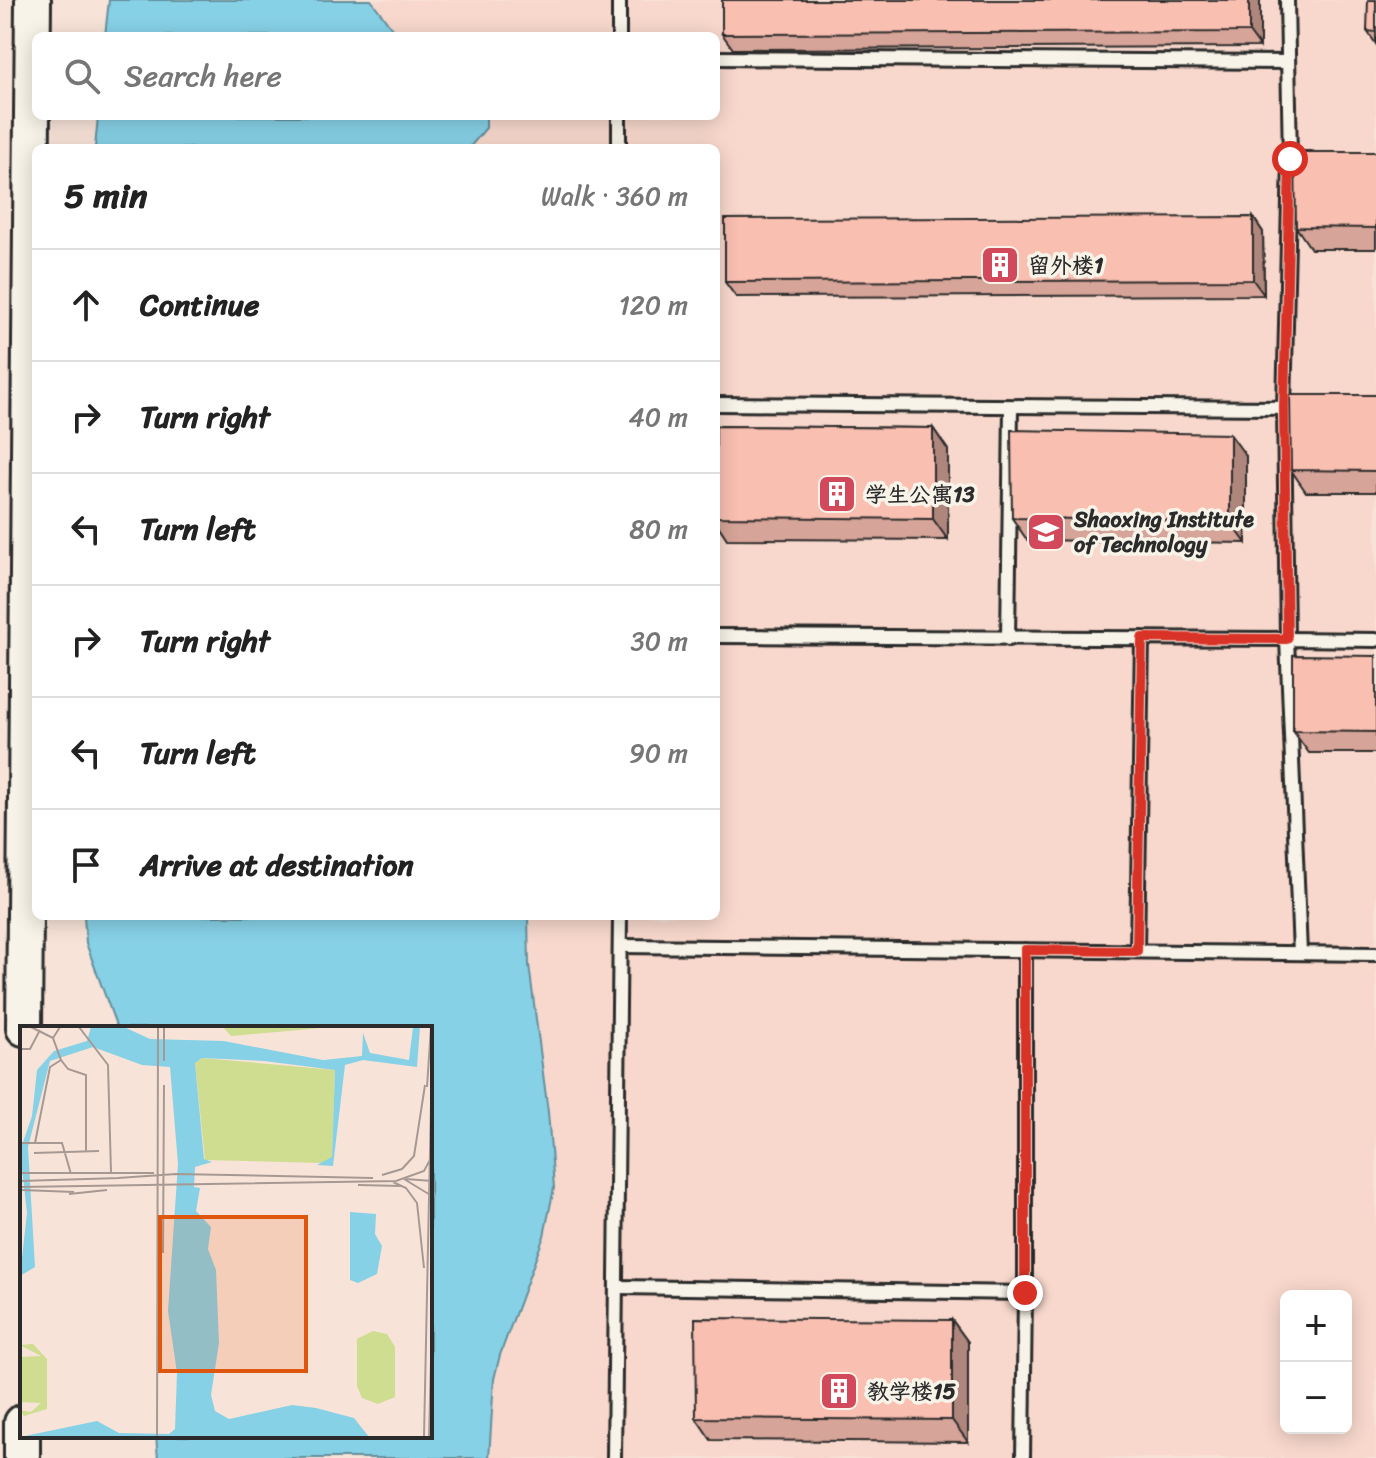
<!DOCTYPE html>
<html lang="en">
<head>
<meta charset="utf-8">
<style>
  :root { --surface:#fff; --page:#f6f6f6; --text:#222; --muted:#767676; --line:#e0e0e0 }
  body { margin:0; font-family:Sriracha,"LXGW WenKai TC",sans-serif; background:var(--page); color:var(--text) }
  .controls { position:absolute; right:24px; bottom:24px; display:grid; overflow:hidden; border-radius:12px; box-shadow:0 4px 20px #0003 }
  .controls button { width:72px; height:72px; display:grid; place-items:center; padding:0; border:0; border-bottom:2px solid var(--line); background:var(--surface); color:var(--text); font:40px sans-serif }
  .stop { position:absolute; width:24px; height:24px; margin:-18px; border:6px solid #d93025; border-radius:50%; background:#fff }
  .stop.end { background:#d93025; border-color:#fff; box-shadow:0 2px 8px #0008 }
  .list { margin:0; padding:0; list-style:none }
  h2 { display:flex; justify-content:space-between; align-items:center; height:104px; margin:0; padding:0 32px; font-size:34px }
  h2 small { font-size:26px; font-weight:400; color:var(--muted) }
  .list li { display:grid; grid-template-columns:52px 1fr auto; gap:24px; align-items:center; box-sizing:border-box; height:112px; padding:0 32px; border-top:2px solid var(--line) }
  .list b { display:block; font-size:30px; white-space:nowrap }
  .list em { font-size:26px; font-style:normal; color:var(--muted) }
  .icon { flex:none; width:44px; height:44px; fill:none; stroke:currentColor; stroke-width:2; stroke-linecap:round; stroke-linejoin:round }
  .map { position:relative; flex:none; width:1376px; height:1458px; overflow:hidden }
  .search { position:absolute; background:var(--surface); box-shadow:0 4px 20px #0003; left:32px; top:32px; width:688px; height:88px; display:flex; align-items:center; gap:20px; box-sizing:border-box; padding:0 28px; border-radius:12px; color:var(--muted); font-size:30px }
  .panel { position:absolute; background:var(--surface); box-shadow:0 4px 20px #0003; left:32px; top:144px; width:688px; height:776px; border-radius:12px }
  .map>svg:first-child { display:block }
  .built { fill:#f8d8cc; fill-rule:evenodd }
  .water { fill:#87d1e7; stroke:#628f9c; stroke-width:2 }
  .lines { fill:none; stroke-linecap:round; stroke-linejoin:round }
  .lane-casing { stroke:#2b2b2b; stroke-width:18 }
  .secondary-casing { stroke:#2b2b2b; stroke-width:40 }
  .lane { stroke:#f7f3e8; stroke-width:12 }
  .secondary { stroke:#f7f3e8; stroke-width:34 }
  .wall { fill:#d6a498; stroke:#2b2b2b; stroke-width:2 }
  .shaded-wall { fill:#ae867c; stroke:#2b2b2b; stroke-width:2 }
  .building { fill:#f9bfb1; stroke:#2b2b2b; stroke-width:2 }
  .route { stroke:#d93025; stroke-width:10 }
  .labels { text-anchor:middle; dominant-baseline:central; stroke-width:7; stroke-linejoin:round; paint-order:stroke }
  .poi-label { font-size:22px; font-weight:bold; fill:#2b2b2b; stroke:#f7f3e8; text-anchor:start }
  .inset-road { fill:none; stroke:#a69993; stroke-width:2 }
  .view { fill:#df570e; fill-opacity:0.15; stroke:#df570e; stroke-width:4 }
  .inset-edge { fill:none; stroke:#2b2b2b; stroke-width:4 }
</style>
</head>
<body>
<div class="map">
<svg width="1376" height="1458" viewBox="0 0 1376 1458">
  <rect width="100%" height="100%" fill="#f8e3d8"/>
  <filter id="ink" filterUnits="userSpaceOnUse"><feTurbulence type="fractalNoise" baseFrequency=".0125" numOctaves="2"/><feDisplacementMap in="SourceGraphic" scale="16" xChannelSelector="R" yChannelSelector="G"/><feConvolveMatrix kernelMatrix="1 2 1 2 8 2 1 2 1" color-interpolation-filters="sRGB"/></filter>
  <g filter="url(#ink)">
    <path class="built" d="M 371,0 L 1376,0 L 1376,1458 L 489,1458 L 494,1379 L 500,1355 L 544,1236 L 554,1188 L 548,1112 L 529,965 L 528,916 L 716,916 L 716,148 L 469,148 L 486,128 L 486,116 L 716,116 L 716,36 L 398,36 ZM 1286,1296 L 1346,1296 L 1346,1428 L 1286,1428 Z"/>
    <g class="water">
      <polygon points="109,0 371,0 398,36 105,36"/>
      <polygon points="98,116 486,116 486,128 469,148 95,148"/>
      <polygon points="84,916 528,916 529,965 548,1112 554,1188 544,1236 500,1355 494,1379 489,1458 158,1458 156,1436 430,1436 430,1028 117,1028 86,943"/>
    </g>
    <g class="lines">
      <defs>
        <g id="lane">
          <polyline points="619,0 619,36"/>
          <polyline points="1287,0 1290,159"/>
          <polyline points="716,58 1288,62"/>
          <polyline points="619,116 619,148"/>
          <polyline points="716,404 1289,408"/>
          <polyline points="716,636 1287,639 1284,408 1290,159 1311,159"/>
          <polyline points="1008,639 1011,407"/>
          <polyline points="620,946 1376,954"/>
          <polyline points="1137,951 1142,638"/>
          <polyline points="1300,953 1287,639 1376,640"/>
          <polyline points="617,1287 1025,1293 1025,950"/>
          <polyline points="614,1458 620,916"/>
          <polyline points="1023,1458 1025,1293"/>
        </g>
        <g id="secondary">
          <polyline points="24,1028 33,0"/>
          <polyline points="22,1458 22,1423"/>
        </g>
      </defs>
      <use href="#lane" class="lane-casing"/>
      <use href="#secondary" class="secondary-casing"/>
      <use href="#lane" class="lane"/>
      <use href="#secondary" class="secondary"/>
    </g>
    <g class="wall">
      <polygon points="1260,0 1260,47 733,49 722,34"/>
      <polygon points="1376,0 1376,44 1367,31"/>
      <polygon points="1376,152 1376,249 1311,249 1296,227"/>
      <polygon points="1253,217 1263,232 1264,295 736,297 725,282"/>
      <polygon points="1376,395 1376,492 1306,492 1291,470"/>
      <polygon points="716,426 933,428 948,450 948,540 727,539 716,522"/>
      <polygon points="1246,456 1246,543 1027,540 1012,518"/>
      <polygon points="1376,656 1376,753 1309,753 1293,731"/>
      <polygon points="952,1320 968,1342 968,1442 711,1440 696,1418"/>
    </g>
    <g class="shaded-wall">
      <polygon points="1249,0 1260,0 1260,47 1249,32"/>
      <polygon points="1253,217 1263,232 1264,295 1253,280"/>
      <polygon points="933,428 948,450 948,540 933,519"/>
      <polygon points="1230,434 1246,456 1246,543 1230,521"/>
      <polygon points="952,1320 968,1342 968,1442 952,1420"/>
    </g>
    <g class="building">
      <polygon points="722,0 1249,0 1249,32 722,34"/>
      <polygon points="1368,0 1376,0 1376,32 1367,31"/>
      <polygon points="1295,152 1376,152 1376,228 1296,227"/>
      <polygon points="1253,217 1253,280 725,282 725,219"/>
      <polygon points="1290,395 1376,395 1376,471 1291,470"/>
      <polygon points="716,426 933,428 933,519 716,517"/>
      <polygon points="1011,430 1230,434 1230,521 1012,518"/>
      <polygon points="1293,655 1376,656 1376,732 1293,731"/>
      <polygon points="695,1318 952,1320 952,1420 696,1418"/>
    </g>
  </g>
  <g class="lines" filter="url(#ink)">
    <polyline class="route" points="1025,1293 1025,950 1137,951 1142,638 1287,639 1284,408 1290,159"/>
  </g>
  <defs>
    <symbol id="building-square" viewBox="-11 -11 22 22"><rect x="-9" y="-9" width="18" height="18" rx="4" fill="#d1495b" stroke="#f7f3e8"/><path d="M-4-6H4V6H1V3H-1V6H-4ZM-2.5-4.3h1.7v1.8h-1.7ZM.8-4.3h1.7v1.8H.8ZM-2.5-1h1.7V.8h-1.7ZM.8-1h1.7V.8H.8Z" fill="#fff"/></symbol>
    <symbol id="university-square" viewBox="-11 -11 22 22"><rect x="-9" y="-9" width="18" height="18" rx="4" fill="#d1495b" stroke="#f7f3e8"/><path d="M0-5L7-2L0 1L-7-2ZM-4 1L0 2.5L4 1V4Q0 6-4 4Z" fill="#fff"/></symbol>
  </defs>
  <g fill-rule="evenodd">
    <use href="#building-square" x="978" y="243" width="44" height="44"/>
    <use href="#building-square" x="815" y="472" width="44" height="44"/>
    <use href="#university-square" x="1024" y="510" width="44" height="44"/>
    <use href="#building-square" x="817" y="1369" width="44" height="44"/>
  </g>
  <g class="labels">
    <g class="poi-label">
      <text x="1028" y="265">留外楼1</text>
      <text x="865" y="494">学生公寓13</text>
      <text x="1074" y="519">Shaoxing Institute<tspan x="1074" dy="25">of Technology</tspan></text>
      <text x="867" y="1391">教学楼15</text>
    </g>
  </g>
  <g transform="translate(20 1026)">
    <rect width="412" height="412" fill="#f8e3d8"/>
    <path d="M 203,1 L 312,1 L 211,10 ZM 182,32 L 315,44 L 312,133 L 303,137 L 185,134 L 175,37 ZM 353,305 L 367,308 L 375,321 L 375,371 L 358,378 L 342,372 L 337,360 L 337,313 ZM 13,318 L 27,333 L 27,383 L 4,390 L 0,384 L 11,386 L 21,377 L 0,376 L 0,331 L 21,330 L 0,319 Z" fill="#cedd90"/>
    <path d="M 71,1 L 104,1 L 130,13 L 204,15 L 303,34 L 342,30 L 343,7 L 350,27 L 389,34 L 393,1 L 400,1 L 397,41 L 343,34 L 325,39 L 313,140 L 297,139 L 312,131 L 315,44 L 244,35 L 182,32 L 175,37 L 184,133 L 192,136 L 175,141 L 174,161 L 180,162 L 176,185 L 191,201 L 188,223 L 196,244 L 199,317 L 191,369 L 195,385 L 209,393 L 272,379 L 296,382 L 334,392 L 349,411 L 0,411 L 77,395 L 99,407 L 149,408 L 155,403 L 157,347 L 148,285 L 158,138 L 150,41 L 122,39 L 73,21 L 30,35 L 8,121 L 15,241 L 0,250 L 7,187 L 0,125 L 12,90 L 17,44 L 34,25 L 67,15 ZM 330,186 L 356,188 L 355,208 L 362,220 L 357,248 L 338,257 L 330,254 Z" fill="#87d1e7"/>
    <path class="inset-road" d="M 11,1 L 33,12M 40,1 L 33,12 L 41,34 L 48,43 L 66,49 L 66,126M 59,1 L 88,39 L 91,146M 144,1 L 144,35M 0,23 L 10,23 L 20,4M 407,61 L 411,1M 0,117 L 42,117 L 51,148M 15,117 L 30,41 L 41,34M 14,127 L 79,125M 0,147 L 134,147M 362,149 L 382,143 L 394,130 L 405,59M 98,152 L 156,148 L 353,152M 384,153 L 412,170M 386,153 L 412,155M 0,155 L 100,152M 373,156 L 386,162 L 397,177 L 404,242M 338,159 L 381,160M 0,161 L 376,155 L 404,145 L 412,130M 2,164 L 54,166M 49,168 L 87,164M 143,227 L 144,59M 137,411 L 138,1M 404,411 L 412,29M 409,411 L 412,296"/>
    <path class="view" d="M 140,191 L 286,191 L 286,345 L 140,345 Z"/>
    <rect width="412" height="412" class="inset-edge"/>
  </g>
</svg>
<div class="controls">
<button>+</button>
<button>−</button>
</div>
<div class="stop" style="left:1290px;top:159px"></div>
<div class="stop end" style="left:1025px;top:1293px"></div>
<div class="search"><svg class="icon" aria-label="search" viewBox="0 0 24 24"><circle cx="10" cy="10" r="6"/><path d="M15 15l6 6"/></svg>Search here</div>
<section class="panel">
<h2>5 min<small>Walk · 360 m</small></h2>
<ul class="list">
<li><svg class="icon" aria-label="ahead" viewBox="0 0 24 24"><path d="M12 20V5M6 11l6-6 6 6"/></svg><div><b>Continue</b></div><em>120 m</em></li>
<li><svg class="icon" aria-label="right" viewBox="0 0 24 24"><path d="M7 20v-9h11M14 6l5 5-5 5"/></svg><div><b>Turn right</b></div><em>40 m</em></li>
<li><svg class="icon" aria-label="left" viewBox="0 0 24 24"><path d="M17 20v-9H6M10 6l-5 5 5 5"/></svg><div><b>Turn left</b></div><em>80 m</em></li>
<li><svg class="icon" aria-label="right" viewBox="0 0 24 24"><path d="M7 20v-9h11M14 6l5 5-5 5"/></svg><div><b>Turn right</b></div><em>30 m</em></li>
<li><svg class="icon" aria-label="left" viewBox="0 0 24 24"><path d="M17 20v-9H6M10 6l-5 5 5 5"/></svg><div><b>Turn left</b></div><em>90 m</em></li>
<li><svg class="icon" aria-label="arrive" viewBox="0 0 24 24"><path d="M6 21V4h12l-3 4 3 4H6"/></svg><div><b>Arrive at destination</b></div></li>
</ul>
</section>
</div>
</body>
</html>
